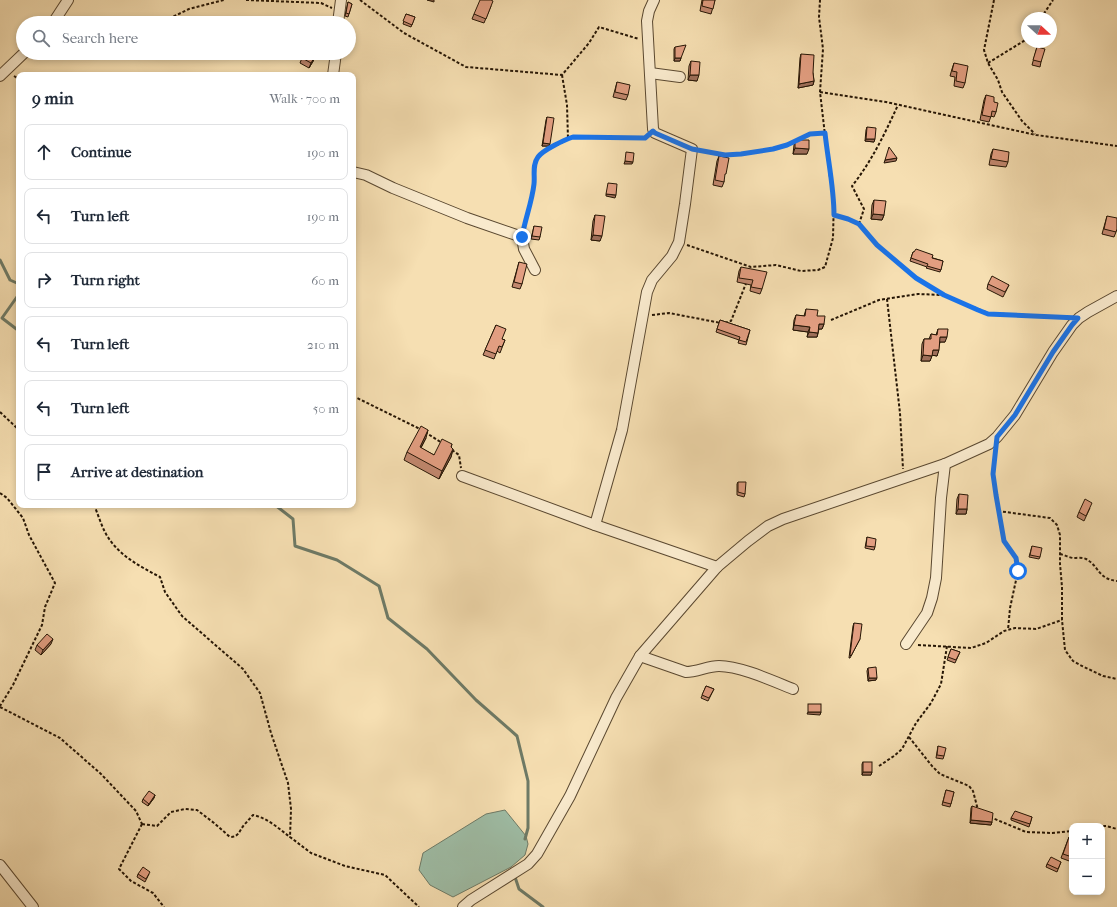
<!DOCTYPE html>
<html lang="en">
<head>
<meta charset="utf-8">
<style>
  :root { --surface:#fff; --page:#f6f6f7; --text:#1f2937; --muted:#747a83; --line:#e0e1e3 }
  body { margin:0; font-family:"IM FELL French Canon",serif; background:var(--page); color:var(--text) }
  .controls { position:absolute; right:12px; bottom:12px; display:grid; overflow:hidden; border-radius:8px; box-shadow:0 2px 6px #0003 }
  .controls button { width:36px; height:36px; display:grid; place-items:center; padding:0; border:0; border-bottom:1px solid var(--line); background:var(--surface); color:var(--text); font:20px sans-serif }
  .compass { position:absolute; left:1021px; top:12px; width:36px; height:36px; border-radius:50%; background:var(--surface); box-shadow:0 2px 6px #0003; rotate:111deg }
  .stop { position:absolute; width:12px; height:12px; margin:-9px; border:3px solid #1a73e8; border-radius:50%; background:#fff }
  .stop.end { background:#1a73e8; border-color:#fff; box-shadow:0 1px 4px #0008 }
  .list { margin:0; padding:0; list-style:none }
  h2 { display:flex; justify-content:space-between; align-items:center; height:52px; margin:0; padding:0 16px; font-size:17px }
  h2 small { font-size:13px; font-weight:400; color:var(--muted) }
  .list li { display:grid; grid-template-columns:26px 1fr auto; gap:12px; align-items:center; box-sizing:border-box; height:56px; margin:0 8px 8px; padding:0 8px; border:1px solid var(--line); border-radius:8px }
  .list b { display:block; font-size:15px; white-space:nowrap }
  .list em { font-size:13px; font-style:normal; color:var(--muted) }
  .icon { flex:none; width:22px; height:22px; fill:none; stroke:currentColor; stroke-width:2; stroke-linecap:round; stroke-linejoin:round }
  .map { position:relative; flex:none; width:1117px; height:907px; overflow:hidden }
  .search { position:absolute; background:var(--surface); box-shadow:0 2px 6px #0003; left:16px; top:16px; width:340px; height:44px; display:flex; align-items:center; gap:10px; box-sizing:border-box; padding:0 14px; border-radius:22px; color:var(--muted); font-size:15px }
  .panel { position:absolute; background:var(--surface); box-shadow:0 2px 6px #0003; left:16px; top:72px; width:340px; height:436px; border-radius:8px }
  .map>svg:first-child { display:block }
  .water { fill:#9ebda6; stroke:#6e7a66 }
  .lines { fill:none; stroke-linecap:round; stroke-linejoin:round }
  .stream { stroke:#6e7a66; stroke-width:3 }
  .minor-casing { stroke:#5a4830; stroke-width:12 }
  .path { stroke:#261605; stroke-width:2; stroke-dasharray:3 2; stroke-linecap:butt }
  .minor { stroke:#f9eacd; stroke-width:10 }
  .wall { fill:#c2886f; stroke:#261605 }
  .shaded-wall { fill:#9e6f5a; stroke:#261605 }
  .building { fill:#e29e81; stroke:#261605 }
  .route { stroke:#1a73e8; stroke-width:5 }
</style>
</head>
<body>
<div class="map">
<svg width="1117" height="907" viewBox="0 0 1117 907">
  <rect width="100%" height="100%" fill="#f6dfb2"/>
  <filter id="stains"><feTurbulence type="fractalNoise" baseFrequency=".005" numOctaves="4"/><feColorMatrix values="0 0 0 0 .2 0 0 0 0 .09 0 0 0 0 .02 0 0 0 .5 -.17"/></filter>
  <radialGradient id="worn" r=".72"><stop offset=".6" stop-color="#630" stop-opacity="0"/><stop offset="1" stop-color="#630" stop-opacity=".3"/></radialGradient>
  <polygon class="water" points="505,810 526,836 528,844 525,855 511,867 453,897 430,885 419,870 423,853 486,814"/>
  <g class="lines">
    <g class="stream">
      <polyline points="0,260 10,280 19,284"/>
      <polyline points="19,294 2,318 19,331"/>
      <polyline points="275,505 293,519 295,546 337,560 379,586 388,618 427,649 476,700 517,736 528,781 528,828 525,839"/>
      <polyline points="514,874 519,889 543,907"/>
    </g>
    <defs>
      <g id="minor">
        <polyline points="53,23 68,0"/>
        <polyline points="338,23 341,0"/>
        <polyline points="650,73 680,77"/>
        <polyline points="333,75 336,53"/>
        <polyline points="0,76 24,53"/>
        <polyline points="353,172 366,175 393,188 467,218 522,237 524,249 535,270"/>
        <polyline points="462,476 595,525 717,567"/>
        <polyline points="595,525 622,430 647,292 652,280 672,256 679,242 685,204 692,149 655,133 653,129 647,21 649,11 654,0"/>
        <polyline points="906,644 927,613 932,598 936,578 941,498 945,464"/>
        <path d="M 640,656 L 686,672 C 697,672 708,666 719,666 C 740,666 773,681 793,689"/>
        <polyline points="0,865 33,907"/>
        <polyline points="463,907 471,900 528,864 537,854 570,796 616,698 640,656 717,567 748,541 768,526 783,519 945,464 989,444 997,437 1015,415 1053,352 1072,325 1079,318 1088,312 1117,296"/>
      </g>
    </defs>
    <use href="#minor" class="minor-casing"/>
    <g class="path">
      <polyline points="246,0 321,3 332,8"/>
      <polyline points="360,0 404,33 466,67 562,75 589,43 599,27 639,39"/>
      <polyline points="994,0 984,50 988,63 998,80 1002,92 1022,121 1035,134"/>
      <polyline points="1041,18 1053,0"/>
      <polyline points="160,23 189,9 224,0"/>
      <polyline points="988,63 1027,39"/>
      <polyline points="562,75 567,105 568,139"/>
      <polyline points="14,76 19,79"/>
      <polyline points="820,92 886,102 1036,135 1117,146"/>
      <polyline points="701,151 725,155 741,155 787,145 810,134 825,133"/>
      <polyline points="834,215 848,219 859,224 877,245 916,277 944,295 988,313 1067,317"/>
      <path d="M 859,224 L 864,209 L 852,186 C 872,161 885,133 898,105"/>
      <polyline points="524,228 529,211 534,184 534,167 537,158 541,153 573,137 645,138 646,137"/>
      <polyline points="687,245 751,267 776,265 801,271 818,270 825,267 833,238 834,195 830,178 820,92 823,49 819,17 820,0"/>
      <polyline points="887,299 900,413 903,469"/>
      <polyline points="652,315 669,313 721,323"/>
      <polyline points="831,320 879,300 918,294 942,295"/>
      <polyline points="725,323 731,321 747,281"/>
      <polyline points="353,396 422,430"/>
      <polyline points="0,412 19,430"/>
      <polyline points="425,432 442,443"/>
      <polyline points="452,450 459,455 461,468"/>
      <polyline points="996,451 993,474 998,511 1004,541 1016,558 1018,571 1010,608 1008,630"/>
      <polyline points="0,493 7,498 23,518 29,535 55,583 45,607 42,625 13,685 0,706"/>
      <path d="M 94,505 C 98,514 101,525 106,534 C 118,555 139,566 160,577 L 165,592 L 182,616 L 243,669 L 260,693 L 271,733 L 288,783 L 291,809 L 290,837 L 311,853 L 345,866 L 385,875 L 419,907"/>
      <polyline points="998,511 1050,518 1057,525 1060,535 1060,564 1062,587 1062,620 1065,650 1073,661 1082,666 1103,676 1117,679"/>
      <path d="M 1060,554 C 1064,555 1068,557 1073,558 C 1077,558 1082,557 1086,559 C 1099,566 1098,579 1117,581"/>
      <polyline points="918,645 971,648 986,643 1004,631 1015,628 1036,629 1062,620"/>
      <polyline points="0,707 60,738 101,774 136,811 142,824"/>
      <polyline points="909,737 932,766 940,774 969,786 973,791 978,810"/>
      <polyline points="879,766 894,756 902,749 916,723 931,703 941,684 947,646"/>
      <polyline points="990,817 1026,832 1052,833 1072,831"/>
      <path d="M 142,824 L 157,826 L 171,812 L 185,809 L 197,810 L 214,823 L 230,837 C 239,837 239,831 244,825 C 247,822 250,818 253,815 C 268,818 279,829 290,837"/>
      <polyline points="142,824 119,869 131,881 153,893 164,907"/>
      <polyline points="1088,826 1106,826 1117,829"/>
    </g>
    <use href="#minor" class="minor"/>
  </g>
  <g class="wall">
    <polygon points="427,0 434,0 434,2"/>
    <polygon points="702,0 715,0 711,14 700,11"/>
    <polygon points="348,2 352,4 348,17 345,16"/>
    <polygon points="491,6 484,23 472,19 474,14"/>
    <polygon points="406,14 415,17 411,27 403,24"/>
    <polygon points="675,47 681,58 680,61 674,61 674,49"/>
    <polygon points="1037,47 1041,62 1040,67 1032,65"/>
    <polygon points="318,53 309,68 300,63 302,58"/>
    <polygon points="801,54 813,73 814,81 813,85 798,88 800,58"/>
    <polygon points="691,61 697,81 688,80 689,66"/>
    <polygon points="954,63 965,83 963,88 954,86 955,77 950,76 952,69"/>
    <polygon points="617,82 628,95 626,100 613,97"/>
    <polygon points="986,95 994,102 996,112 994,117 991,116 989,122 980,120 984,100"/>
    <polygon points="547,117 549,146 542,146 546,120"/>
    <polygon points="867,127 874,142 865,141 866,130"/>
    <polygon points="795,140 807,154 793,154 794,145"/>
    <polygon points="993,149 1008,162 1006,167 989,165 991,154"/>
    <polygon points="719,156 724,182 722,187 713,185 717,161"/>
    <polygon points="874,200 884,215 882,220 871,219 872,205"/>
    <polygon points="595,215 600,241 591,240 593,221"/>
    <polygon points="1107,216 1116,232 1114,237 1102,234"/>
    <polygon points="534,226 540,237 539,240 531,239"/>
    <polygon points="913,252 943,261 940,272 926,268 927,267 910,261"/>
    <polygon points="519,262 522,284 520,289 512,287"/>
    <polygon points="741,267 762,289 760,294 750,291 751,285 737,282 739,271"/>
    <polygon points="988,284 1009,285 1003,297 987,289"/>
    <polygon points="806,309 817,316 824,324 822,329 819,329 817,337 807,337 808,332 793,330 794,320 796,315 804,316"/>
    <polygon points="720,320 750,330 746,345 738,343 739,340 716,332"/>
    <polygon points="496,325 502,339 505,340 500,353 497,351 494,359 483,355"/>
    <polygon points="938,329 945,342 940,342 937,356 932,355 930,361 921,361 922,344 924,339 929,339 931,334 936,335"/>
    <polygon points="426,438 421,448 434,455 452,444 451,448 453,449 451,457 439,479 404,460 407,452"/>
    <polygon points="738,482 745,494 744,497 737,495 737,484"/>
    <polygon points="959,494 967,509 966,514 956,514 957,499"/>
    <polygon points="1090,508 1084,521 1077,517 1079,512"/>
    <polygon points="867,537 875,547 874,550 865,548"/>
    <polygon points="1032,546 1040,557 1039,559 1029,557"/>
    <polygon points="854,623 860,639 850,658 849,658 853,626"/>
    <polygon points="51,644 41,655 35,650 37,645"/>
    <polygon points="951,649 960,652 955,663 947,660"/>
    <polygon points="868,668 876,680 868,681 867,671"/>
    <polygon points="706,686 714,689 708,701 701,698"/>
    <polygon points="938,746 944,756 943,759 936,758"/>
    <polygon points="863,762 871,775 862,775 862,764"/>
    <polygon points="946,790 954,792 950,807 942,805"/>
    <polygon points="155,795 154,798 148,806 142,802 143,799"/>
    <polygon points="972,806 992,822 991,825 970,823 971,808"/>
    <polygon points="1032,817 1029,827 1011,820 1011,818"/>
    <polygon points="1069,837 1072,838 1072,862 1061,858"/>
    <polygon points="1061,862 1057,872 1046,867 1047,864"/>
    <polygon points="138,874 149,874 145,882 137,877"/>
  </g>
  <g class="shaded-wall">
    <polygon points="317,53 318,53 309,68 311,63"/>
    <polygon points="675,58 681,58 680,61 674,61"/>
    <polygon points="690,75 699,75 697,81 688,80"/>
    <polygon points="814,81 813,85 798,88 799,84"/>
    <polygon points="866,139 875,139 874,142 865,141"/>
    <polygon points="543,143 550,144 549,146 542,146"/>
    <polygon points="795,148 809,149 807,154 793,154"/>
    <polygon points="897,158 896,161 884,163 885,160"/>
    <polygon points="625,161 633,162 632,164 624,164"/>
    <polygon points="606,194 616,195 615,198 606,196"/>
    <polygon points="873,214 884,215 882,220 871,219"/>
    <polygon points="593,235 602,236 600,241 591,240"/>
    <polygon points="819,324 824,324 822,329 818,329"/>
    <polygon points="794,325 810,327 808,332 793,330"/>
    <polygon points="809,332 818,333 817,337 807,337"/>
    <polygon points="940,337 947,337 945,342 938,342"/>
    <polygon points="933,350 939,350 937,356 931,355"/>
    <polygon points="923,355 932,356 930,361 921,361"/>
    <polygon points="428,430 426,438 417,455 420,447"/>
    <polygon points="453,449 451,457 439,479 442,471"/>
    <polygon points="958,509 967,509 966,514 956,514"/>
    <polygon points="53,639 51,644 41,655 43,650"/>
    <polygon points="869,678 877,678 876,680 868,681"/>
    <polygon points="808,712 821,712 820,715 807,714"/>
    <polygon points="863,772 872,772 871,775 862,775"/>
    <polygon points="155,795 154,798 148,806 149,804"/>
    <polygon points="971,820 992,822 991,825 970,823"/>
  </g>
  <g class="building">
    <polygon points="480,0 491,0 493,1 486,19 474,14"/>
    <polygon points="703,0 715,0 713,9 702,6"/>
    <polygon points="348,2 352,4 349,14 346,13"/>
    <polygon points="406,14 415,17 412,25 403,21"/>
    <polygon points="306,21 309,23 304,23"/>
    <polygon points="686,45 681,58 675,58 675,47"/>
    <polygon points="1037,47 1045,49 1041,62 1033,60"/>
    <polygon points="305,53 317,53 311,63 302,58"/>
    <polygon points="801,54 814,55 813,73 814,81 799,84"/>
    <polygon points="691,61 700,62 699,75 690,75"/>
    <polygon points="954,63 968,66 965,83 956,81 957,72 952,71"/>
    <polygon points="617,82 630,85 628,95 615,92"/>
    <polygon points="986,95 994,97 994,102 998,103 996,112 992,111 991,117 982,115"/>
    <polygon points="547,117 554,118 550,144 543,143"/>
    <polygon points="867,127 876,128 875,139 866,139"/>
    <polygon points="795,140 809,140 809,149 795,148"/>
    <polygon points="889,147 897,158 885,160"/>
    <polygon points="993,149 1009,152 1008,162 991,159"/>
    <polygon points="626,152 634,153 633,162 625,161"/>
    <polygon points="719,156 729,158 726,174 725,174 724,182 715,180"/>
    <polygon points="608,183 617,184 616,195 606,194"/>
    <polygon points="874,200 886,201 884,215 873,214"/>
    <polygon points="595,215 605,216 602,236 593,235"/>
    <polygon points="1107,216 1117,218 1117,229 1116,232 1104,229"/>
    <polygon points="534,226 542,227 540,237 532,236"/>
    <polygon points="916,249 933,255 932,258 943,261 941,270 927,266 928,264 911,258 913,252 914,252"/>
    <polygon points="519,262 527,264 522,284 514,282"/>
    <polygon points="741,267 767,272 762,289 751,287 753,280 739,278"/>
    <polygon points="992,276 1009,285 1005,292 988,284"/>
    <polygon points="806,309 818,310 817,316 825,316 824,324 819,324 818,333 809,332 810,327 794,325 796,315 805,316"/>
    <polygon points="720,320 750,330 746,342 739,340 740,337 717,329"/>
    <polygon points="496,325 506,329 502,339 505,340 502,347 499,346 496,354 485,350"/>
    <polygon points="938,329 948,329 947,337 940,337 939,350 933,350 932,356 923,355 924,339 931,339 931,334 937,335"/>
    <polygon points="421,426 428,430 420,447 434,455 442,439 452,444 451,447 453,449 442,471 407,452"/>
    <polygon points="738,482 746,482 745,494 738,492"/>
    <polygon points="959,494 968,495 967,509 958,509"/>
    <polygon points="1085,499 1092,503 1086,516 1079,512"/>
    <polygon points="867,537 876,539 875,547 866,546"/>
    <polygon points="1032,546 1042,548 1040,557 1030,555"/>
    <polygon points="854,623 862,624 860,639 851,656 850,655"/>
    <polygon points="47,634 53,639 43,650 37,645"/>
    <polygon points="951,649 960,652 956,660 948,657"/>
    <polygon points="876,667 877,678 869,678 868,668"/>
    <polygon points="706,686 714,689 709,698 702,695"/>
    <rect x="808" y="704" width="13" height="8"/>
    <polygon points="938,746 946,748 944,756 937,755"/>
    <rect x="863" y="762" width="9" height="10"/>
    <polygon points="946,790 954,792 951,804 943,802"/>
    <polygon points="149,791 155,795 149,804 143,799"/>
    <polygon points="972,806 993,813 992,822 971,820"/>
    <polygon points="1015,811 1032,817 1030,824 1011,818"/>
    <polygon points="1069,837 1072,838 1072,857 1063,854"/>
    <polygon points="1051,857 1061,862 1058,869 1047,864"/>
    <polygon points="143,867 150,872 146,879 138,874"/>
  </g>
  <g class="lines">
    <path class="route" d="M 522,237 C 525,219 532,202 534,184 C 535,175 532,165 538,157 C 543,150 564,140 573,137 L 645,138 L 653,131 L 655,133 L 692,149 L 725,155 L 741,154 L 773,149 L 787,145 L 810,134 L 825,133 C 828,161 834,188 834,215 L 848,219 L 859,224 L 877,245 L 916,278 L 944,295 L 978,310 L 988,314 L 1078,318 L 1072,325 L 1053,352 L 1015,415 L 997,437 L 993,474 L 996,495 L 1004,541 L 1016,558 L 1018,571"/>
  </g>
  <rect width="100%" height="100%" filter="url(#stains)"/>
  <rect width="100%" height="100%" fill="url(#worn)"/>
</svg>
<div class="controls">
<button>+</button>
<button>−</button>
</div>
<svg class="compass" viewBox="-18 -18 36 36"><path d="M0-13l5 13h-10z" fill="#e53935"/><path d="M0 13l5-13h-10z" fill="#747a83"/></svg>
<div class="stop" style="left:1018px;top:571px"></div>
<div class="stop end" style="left:522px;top:237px"></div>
<div class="search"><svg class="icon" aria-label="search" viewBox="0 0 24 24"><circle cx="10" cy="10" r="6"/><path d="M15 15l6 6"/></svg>Search here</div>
<section class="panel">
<h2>9 min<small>Walk · 700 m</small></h2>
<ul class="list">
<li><svg class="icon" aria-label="ahead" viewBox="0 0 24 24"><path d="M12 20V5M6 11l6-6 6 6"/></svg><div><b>Continue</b></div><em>190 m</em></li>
<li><svg class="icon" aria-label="left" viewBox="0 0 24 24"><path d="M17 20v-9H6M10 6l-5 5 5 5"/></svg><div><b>Turn left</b></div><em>190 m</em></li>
<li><svg class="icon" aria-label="right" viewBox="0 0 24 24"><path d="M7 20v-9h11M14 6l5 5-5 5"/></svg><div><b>Turn right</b></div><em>60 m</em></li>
<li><svg class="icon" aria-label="left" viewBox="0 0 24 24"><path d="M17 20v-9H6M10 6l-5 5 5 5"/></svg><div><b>Turn left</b></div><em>210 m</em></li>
<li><svg class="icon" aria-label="left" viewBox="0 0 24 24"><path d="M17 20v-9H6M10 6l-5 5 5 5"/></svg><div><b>Turn left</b></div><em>50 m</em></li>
<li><svg class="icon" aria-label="arrive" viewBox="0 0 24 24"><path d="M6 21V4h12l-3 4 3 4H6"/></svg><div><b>Arrive at destination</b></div></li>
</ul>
</section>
</div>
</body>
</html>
